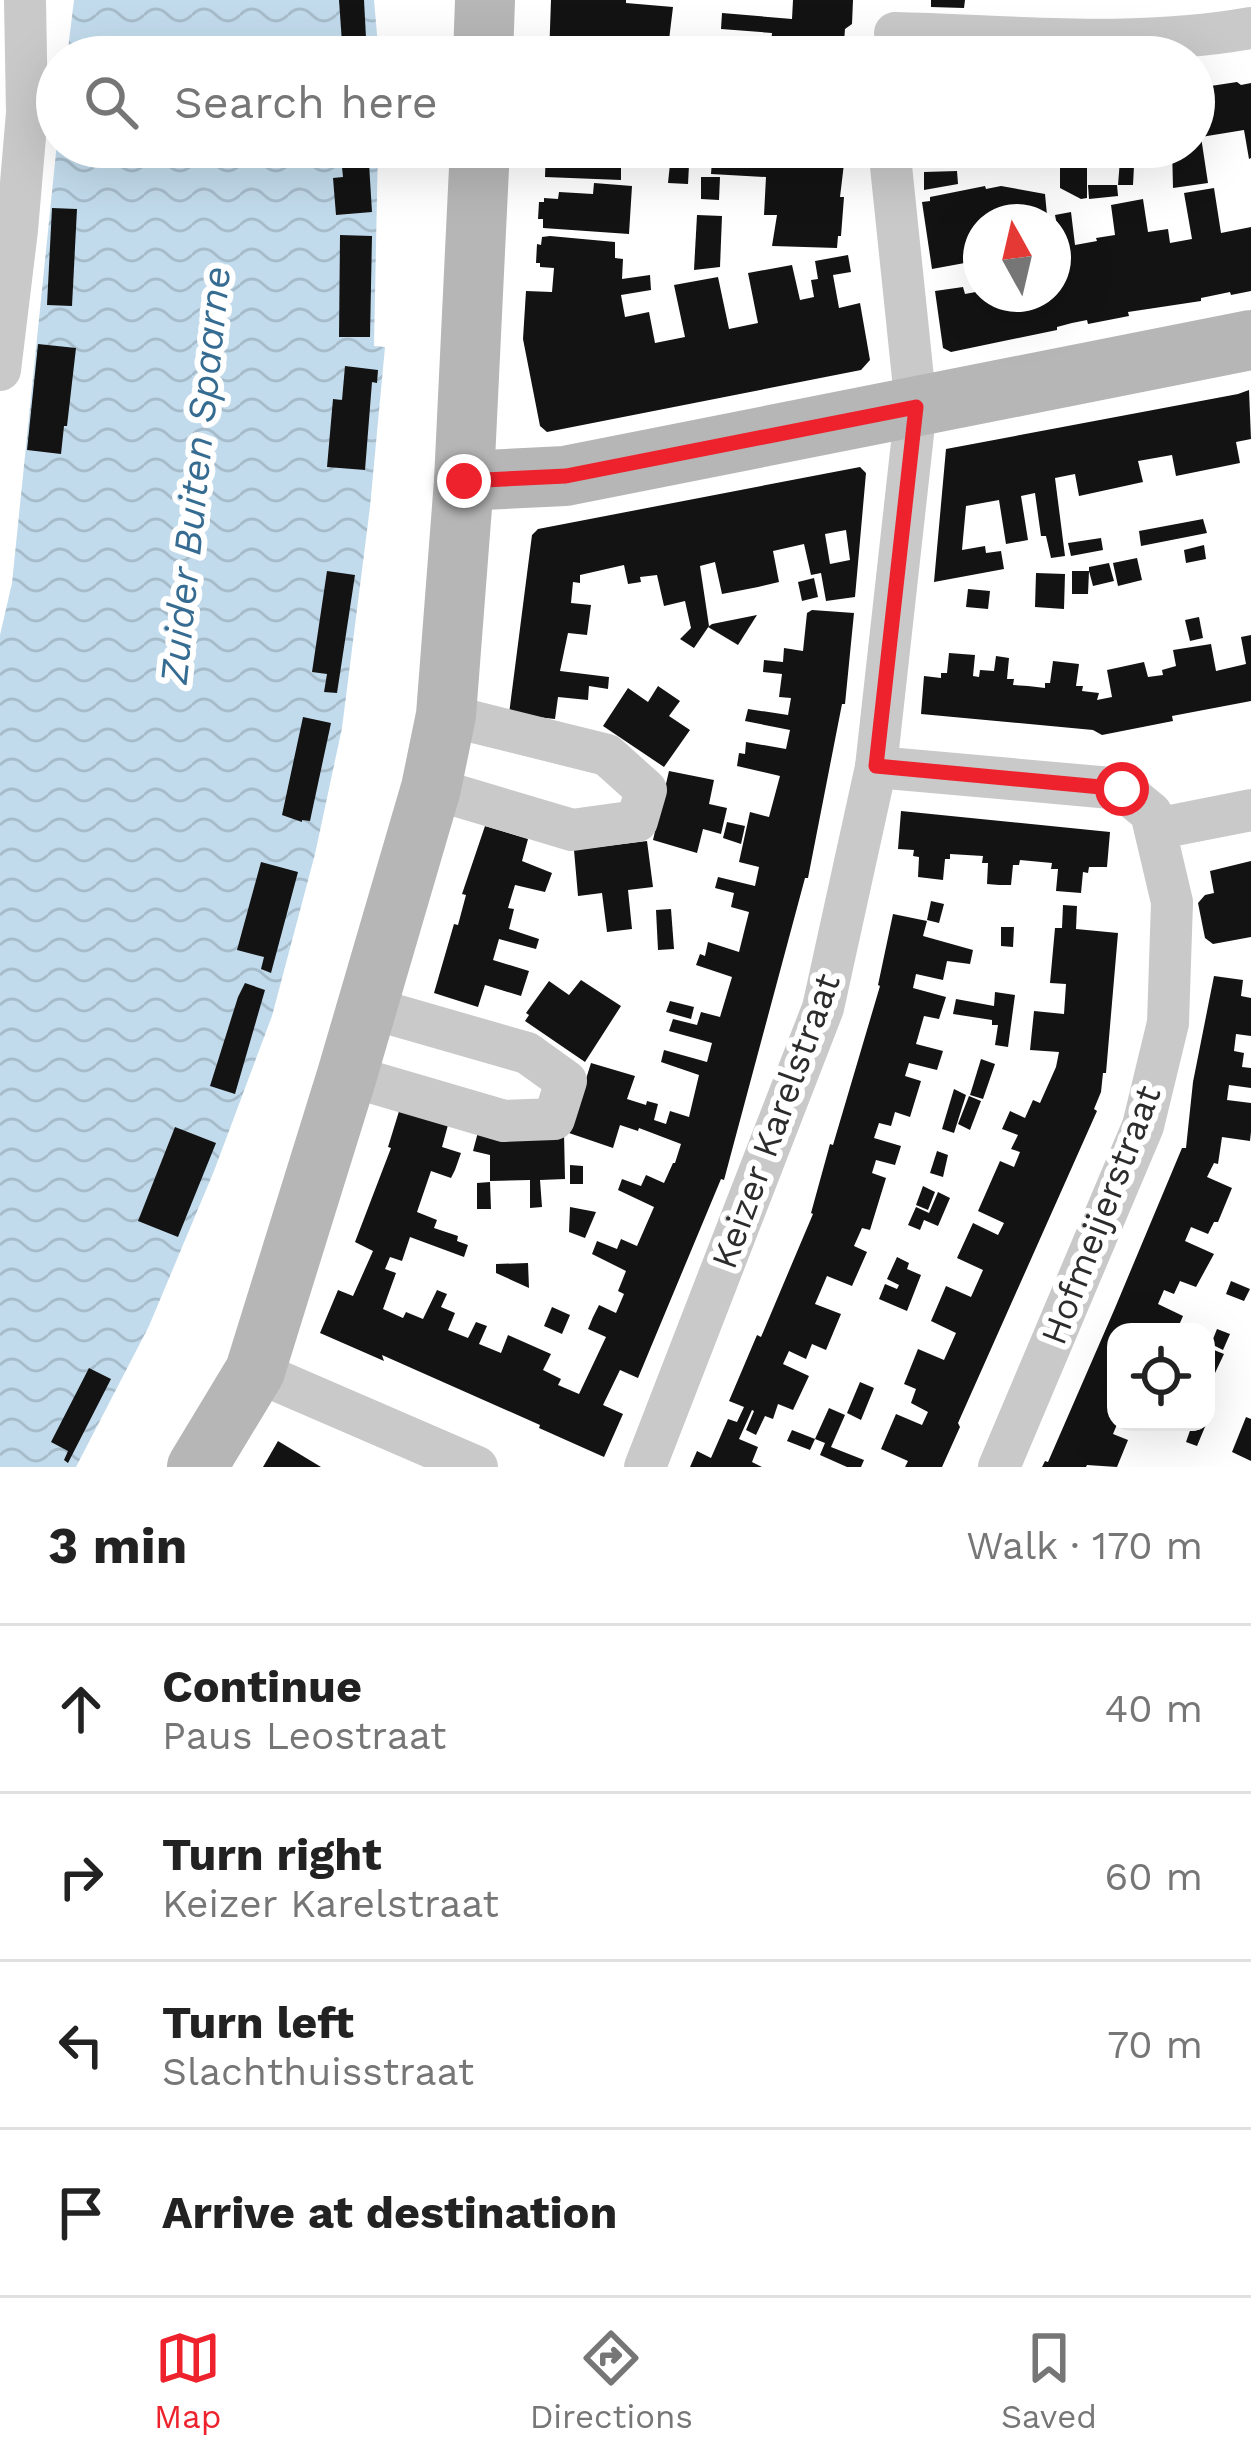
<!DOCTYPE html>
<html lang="en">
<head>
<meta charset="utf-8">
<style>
  :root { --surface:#fff; --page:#f2f2f2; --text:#222; --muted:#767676; --line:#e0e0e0; --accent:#ee222d }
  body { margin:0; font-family:"Work Sans",sans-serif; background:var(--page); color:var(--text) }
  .controls { position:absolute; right:36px; bottom:36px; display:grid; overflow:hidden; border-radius:24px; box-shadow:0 12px 48px #0002 }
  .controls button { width:108px; height:108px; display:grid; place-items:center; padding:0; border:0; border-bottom:3px solid var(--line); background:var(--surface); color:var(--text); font:60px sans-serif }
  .compass { position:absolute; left:963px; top:204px; width:108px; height:108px; border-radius:50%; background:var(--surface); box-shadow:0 12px 48px #0002; rotate:352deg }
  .stop { position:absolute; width:36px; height:36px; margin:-27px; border:9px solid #ee222d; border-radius:50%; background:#fff }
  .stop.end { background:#ee222d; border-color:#fff; box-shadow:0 3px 12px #0008 }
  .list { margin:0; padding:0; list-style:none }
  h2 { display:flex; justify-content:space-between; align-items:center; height:156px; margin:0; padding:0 48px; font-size:51px }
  h2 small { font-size:39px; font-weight:400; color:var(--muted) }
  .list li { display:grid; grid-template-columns:78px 1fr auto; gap:36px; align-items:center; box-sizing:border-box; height:168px; padding:0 48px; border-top:3px solid var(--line) }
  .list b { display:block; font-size:45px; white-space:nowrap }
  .list p { margin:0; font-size:39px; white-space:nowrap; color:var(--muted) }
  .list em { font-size:39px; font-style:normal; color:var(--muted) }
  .icon { flex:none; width:66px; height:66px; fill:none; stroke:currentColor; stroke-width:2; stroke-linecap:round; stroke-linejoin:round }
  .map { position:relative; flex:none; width:1251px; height:1467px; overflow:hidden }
  .search { position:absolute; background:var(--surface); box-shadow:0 12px 48px #0002; left:36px; right:36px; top:36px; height:132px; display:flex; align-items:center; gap:30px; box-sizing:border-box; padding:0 42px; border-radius:66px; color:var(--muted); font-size:45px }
  .sheet { height:828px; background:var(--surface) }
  nav { display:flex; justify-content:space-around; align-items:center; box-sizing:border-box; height:168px; border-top:3px solid var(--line); background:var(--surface); font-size:33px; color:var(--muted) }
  nav a { display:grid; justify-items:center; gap:6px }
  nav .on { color:var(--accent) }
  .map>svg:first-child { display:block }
  .water { fill:url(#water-waves) }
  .building { fill:#131313; fill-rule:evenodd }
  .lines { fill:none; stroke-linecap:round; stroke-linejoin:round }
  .street { stroke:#c9c9c9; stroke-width:42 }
  .secondary { stroke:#b6b6b6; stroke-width:60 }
  .route { stroke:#ee222d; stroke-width:15 }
  .labels { text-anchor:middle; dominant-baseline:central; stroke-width:12; stroke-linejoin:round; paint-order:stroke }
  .street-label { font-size:36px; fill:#2c2c2c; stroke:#fff }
  .water-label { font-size:39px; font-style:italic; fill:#366c91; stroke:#fff }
</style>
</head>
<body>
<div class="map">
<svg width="1251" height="1467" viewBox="0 0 1251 1467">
  <defs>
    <pattern id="water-waves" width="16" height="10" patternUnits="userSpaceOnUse" patternTransform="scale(3)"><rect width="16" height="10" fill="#c2dbec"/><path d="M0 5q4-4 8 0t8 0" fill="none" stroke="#a7bccb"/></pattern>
  </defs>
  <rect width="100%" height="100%" fill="#fff"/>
  <g class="water">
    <polygon points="74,0 374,0 379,57 67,57"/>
    <polygon points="57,143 57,147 378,147 374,346 385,347 370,507 342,728 315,854 272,1016 214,1171 149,1326 76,1467 0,1467 0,635 12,583"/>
  </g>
  <g class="building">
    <polygon points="339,0 364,0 367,57 343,57"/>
    <polygon points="551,0 626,0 626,3 673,7 669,40 607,38 607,57 549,57"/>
    <polygon points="793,0 853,0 852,24 845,29 844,43 851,49 851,57 791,57 791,48 771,47 772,33 721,29 722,13 792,19"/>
    <polygon points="931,0 965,0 964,8 931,7"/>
    <rect x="678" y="43" width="17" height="14"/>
    <polygon points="1237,82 1241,85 1251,83 1251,158 1249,159 1244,130 1201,137 1208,183 1173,188 1172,147 1194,147 1194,93 1202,91 1204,87"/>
    <polygon points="340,147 368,147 372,212 336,215 333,178 343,177"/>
    <polygon points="546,147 604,147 604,161 621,160 621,180 545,177"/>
    <polygon points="713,147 742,147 742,162 767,163 768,147 846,147 840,197 844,197 841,236 838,236 837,248 772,246 777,215 764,215 766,177 711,174"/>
    <polygon points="960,147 973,147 973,168 959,167"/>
    <polygon points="1106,147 1135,147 1133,185 1118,185 1120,160 1105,160"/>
    <polygon points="1060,158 1087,159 1087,198 1081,199 1060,188"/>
    <polygon points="670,164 689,165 688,184 668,183"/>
    <polygon points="957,171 958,184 924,190 924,172"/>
    <polygon points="701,177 720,177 719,200 701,199"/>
    <polygon points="594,183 632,186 629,234 543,228 543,219 538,219 539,202 544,202 544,198 558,199 559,192 593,194"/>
    <polygon points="1088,185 1117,185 1118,196 1089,199"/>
    <polygon points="985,186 986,189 1001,186 1045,194 1047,215 1013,222 981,222 981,260 932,269 922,202 930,201 930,197"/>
    <polygon points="1214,188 1221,233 1251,227 1251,291 1231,295 1230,292 1201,298 1201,301 1128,312 1129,316 1088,324 1087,320 1072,323 1057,327 1057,330 951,352 943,348 935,291 963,287 965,294 981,291 981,294 1053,294 1053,247 1061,246 1055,215 1071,212 1075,245 1097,241 1096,238 1115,235 1111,205 1143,199 1148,232 1168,229 1170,243 1192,239 1184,193"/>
    <polygon points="52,208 77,209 72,306 47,305"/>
    <polygon points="697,215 722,216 720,267 694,270"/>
    <polygon points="340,235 372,236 370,337 339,337"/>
    <polygon points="550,236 615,242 615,258 623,259 622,279 650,275 651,290 621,295 625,317 649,312 655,343 685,337 674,285 718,277 729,329 758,323 748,273 792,265 800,300 814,297 811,280 818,279 815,261 848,255 851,272 833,275 839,308 860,303 870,360 861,370 547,432 540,426 523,339 526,291 552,292 554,268 540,267 540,263 536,263 537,244 541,245 542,237"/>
    <polygon points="38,344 76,348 67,426 64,426 61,454 27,450"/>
    <polygon points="345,366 378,370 377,383 372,382 365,470 327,467 333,399 342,400"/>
    <polygon points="1249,390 1251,439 1236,442 1240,463 1176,476 1172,455 1138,461 1143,482 1079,496 1075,474 1055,478 1065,556 1051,558 1046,536 1041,536 1035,493 1021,496 1028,540 1006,544 999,500 966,506 962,550 985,546 986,553 1001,551 1004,569 934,582 946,449 1238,394"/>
    <path d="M 860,467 L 866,473 L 855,597 L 826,601 L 821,573 L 811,575 L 804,544 L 773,551 L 779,582 L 758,587 L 722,594 L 715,562 L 700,566 L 709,626 L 694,648 L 680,639 L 691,628 L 685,601 L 664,606 L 657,575 L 640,577 L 641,582 L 628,584 L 624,565 L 580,575 L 580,583 L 573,582 L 571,603 L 591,605 L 587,635 L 568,633 L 560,671 L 609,677 L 608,689 L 589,686 L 588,700 L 558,697 L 555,719 L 509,714 L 532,535 L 538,529 ZM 846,530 L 850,560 L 830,564 L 825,534 Z"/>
    <polygon points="1203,519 1207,533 1141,546 1139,531"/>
    <polygon points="1101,538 1103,550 1071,556 1068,543"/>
    <polygon points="1204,545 1206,559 1186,563 1184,550"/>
    <polygon points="1137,558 1142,580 1118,586 1113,563"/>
    <polygon points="1109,563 1114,581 1093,586 1089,571 1088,594 1072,594 1072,571 1089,571 1089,567"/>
    <polygon points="327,571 355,575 337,693 324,692 327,674 312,672"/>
    <polygon points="1036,573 1065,574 1064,609 1035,607"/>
    <polygon points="814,578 818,597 802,601 798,582"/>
    <polygon points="968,589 990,591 988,609 966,607"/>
    <polygon points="812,610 854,613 845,704 842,704 808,878 805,878 724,1180 721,1179 638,1378 620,1370 603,1405 623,1414 604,1457 539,1428 540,1425 382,1355 384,1361 320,1333 338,1290 353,1296 373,1251 355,1242 391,1148 388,1147 400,1108 448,1125 442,1147 461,1153 455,1170 451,1178 431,1171 417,1212 437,1220 434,1228 458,1236 457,1241 468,1245 464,1257 410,1237 402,1261 390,1257 385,1269 396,1273 383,1309 403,1318 406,1312 423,1319 437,1290 447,1294 441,1307 455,1313 448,1330 468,1338 476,1322 487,1326 479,1344 501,1353 508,1335 551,1354 543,1370 561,1379 558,1385 579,1394 606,1337 588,1329 593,1317 599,1305 616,1313 624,1294 618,1291 626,1271 592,1254 597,1241 617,1249 621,1239 637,1246 654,1207 618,1190 622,1179 641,1186 646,1175 664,1183 673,1163 675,1163 681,1144 639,1128 638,1131 620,1125 613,1148 569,1133 591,1063 635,1076 627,1099 646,1105 647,1101 658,1104 654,1120 666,1124 670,1111 689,1117 699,1075 661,1062 664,1050 707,1062 712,1043 669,1031 673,1019 697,1025 701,1012 720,1017 732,977 696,965 700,954 705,956 708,942 739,952 749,912 731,907 734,893 715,888 718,877 755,886 759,867 739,862 750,812 769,817 780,776 737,766 739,753 745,754 746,742 786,749 790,730 745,721 748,709 788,715 791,698 779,697 782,674 763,672 764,660 783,662 784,648 803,651 807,613"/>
    <polygon points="757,615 738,645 708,627 712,624"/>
    <polygon points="1199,617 1203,638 1190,641 1185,620"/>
    <polygon points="1251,635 1251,701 1172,716 1173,721 1102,735 1093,730 921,714 924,676 941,678 941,673 947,673 949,653 975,655 973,676 979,677 980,670 994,671 996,656 1009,658 1007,679 1014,679 1013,685 1028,686 1045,688 1045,683 1050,683 1053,661 1079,664 1076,686 1083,686 1082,691 1099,693 1097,700 1112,697 1107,670 1144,662 1148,677 1163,675 1162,670 1176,666 1173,650 1211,644 1216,671 1246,664 1241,637"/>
    <polygon points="658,686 680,701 669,716 690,730 664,767 603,726 628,688 648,702"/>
    <polygon points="303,717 331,723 310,821 302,820 302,822 282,815"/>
    <polygon points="669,771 714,780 709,804 727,808 721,834 703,829 697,853 653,840"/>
    <polygon points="901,811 1110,832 1107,867 1089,867 1088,873 1083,872 1081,893 1056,891 1058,869 1051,869 1052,863 1020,860 1019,865 1013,865 1011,885 999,885 987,884 988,863 982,863 983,856 950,854 950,859 945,859 943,880 918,877 919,857 913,856 914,850 898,849"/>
    <polygon points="727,822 745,826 741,844 723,838"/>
    <polygon points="485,826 528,839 522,861 552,873 545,892 515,885 508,908 514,909 509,929 539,939 536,949 499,939 493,960 529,971 521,996 485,985 478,1007 434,993 454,924 458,925 466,895 462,894"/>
    <polygon points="647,841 653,887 628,890 632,929 607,932 602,893 578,896 574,850"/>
    <polygon points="1251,861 1251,937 1213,944 1205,938 1198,903 1205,895 1214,893 1210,871"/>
    <polygon points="261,862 298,872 271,973 261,969 264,957 237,950"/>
    <polygon points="931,901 944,904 939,923 927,920"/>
    <polygon points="1063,905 1077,906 1076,929 1118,933 1106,1073 1103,1073 1101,1092 1094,1109 1097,1111 958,1423 960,1427 942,1467 905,1467 908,1461 881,1449 896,1414 922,1425 928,1412 911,1403 916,1389 904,1384 918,1349 944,1360 956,1333 931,1321 946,1286 971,1297 983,1270 957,1258 973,1223 998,1235 1004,1223 978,1211 1000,1161 1014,1167 1020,1152 1011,1149 1018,1135 1002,1129 1010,1111 1025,1118 1033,1100 1040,1103 1056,1067 1059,1052 1030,1050 1034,1011 1064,1014 1066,984 1050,983 1055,928 1062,928"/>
    <polygon points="671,909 674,949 658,950 656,910"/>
    <polygon points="893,914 927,921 923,936 973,950 970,964 947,961 943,980 916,974 913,988 946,997 939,1019 924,1016 916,1044 943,1051 937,1070 909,1063 905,1076 921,1081 910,1117 895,1112 891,1126 879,1123 874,1138 901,1146 895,1165 876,1160 872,1173 886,1178 870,1230 862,1228 854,1246 867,1252 852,1286 827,1276 815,1304 841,1314 826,1350 812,1344 806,1359 789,1351 783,1364 809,1376 793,1410 778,1404 773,1419 765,1416 756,1435 746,1430 754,1411 752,1410 739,1439 758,1447 752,1462 762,1467 690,1467 697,1451 711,1458 728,1419 737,1422 744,1407 729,1401 757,1335 761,1337 813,1214 811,1213 830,1144 833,1145 880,986 878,985"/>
    <polygon points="1001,927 1014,927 1013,947 1001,946"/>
    <polygon points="1214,976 1243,980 1241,996 1251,998 1251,1036 1236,1034 1234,1051 1244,1053 1242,1067 1251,1068 1251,1088 1229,1085 1227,1100 1251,1103 1251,1132 1250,1141 1222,1137 1218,1164 1214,1163 1207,1177 1232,1188 1218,1222 1214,1222 1208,1234 1191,1227 1185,1241 1214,1254 1196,1287 1180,1281 1174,1294 1164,1290 1158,1304 1183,1316 1176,1332 1116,1332 1116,1402 1109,1414 1118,1422 1113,1434 1128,1440 1117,1467 1087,1465 1086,1467 1042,1467 1045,1461 1048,1462 1115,1308 1182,1148 1186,1148 1193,1082"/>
    <polygon points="581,980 621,1006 585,1062 525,1021 529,1015 526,1013 549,981 569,995"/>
    <polygon points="245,983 265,990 235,1094 210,1086 238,997"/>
    <polygon points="995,992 1015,995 1008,1047 995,1045 998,1025 992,1025 992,1020 953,1014 956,999 994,1006"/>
    <polygon points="670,1001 694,1007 691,1019 666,1012"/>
    <polygon points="981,1059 995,1064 983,1099 970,1095"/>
    <polygon points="954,1089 966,1095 954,1133 942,1129"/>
    <polygon points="969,1096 981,1101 970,1130 958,1124"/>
    <polygon points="175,1127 216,1143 178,1237 138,1221"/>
    <polygon points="478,1132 564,1133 565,1179 540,1180 542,1207 530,1208 530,1180 490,1181 490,1155 473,1151"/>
    <polygon points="937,1151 948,1155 943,1177 930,1173"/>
    <polygon points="570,1165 583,1166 583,1184 570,1184"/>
    <polygon points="490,1182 491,1209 477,1209 477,1183"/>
    <polygon points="923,1186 935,1192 928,1210 916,1205"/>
    <polygon points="938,1192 950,1198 938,1226 924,1220 920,1230 908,1225 916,1207 929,1213"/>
    <polygon points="570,1207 596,1212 585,1238 569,1232"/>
    <polygon points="897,1257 909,1263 907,1269 921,1275 907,1311 879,1299 885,1284 897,1289 899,1285 887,1279"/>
    <polygon points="528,1263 529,1288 496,1273 496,1264"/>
    <polygon points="1231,1281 1250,1289 1244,1301 1226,1294"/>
    <polygon points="552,1307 570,1315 562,1334 544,1326"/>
    <polygon points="1217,1329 1230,1334 1223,1350 1211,1344"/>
    <polygon points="1209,1348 1224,1354 1215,1373 1206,1369"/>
    <polygon points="89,1368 111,1379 68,1463 64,1460 68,1451 51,1442"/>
    <polygon points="860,1382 874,1388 861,1420 847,1413"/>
    <polygon points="829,1408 845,1415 831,1447 864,1460 861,1467 847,1467 820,1455 825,1443 815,1439"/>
    <polygon points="1246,1417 1251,1419 1251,1461 1232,1452"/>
    <polygon points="1193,1422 1207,1422 1197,1446 1186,1442"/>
    <polygon points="792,1430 815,1439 810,1450 787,1441"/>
    <polygon points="278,1441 321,1467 263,1467"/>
  </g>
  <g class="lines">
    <g class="street">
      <path d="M 895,33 C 1014,36 1134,49 1251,28"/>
      <polyline points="0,370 17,230 27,113 25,0"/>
      <polyline points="876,767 1122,789 1151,813 1172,902 1168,1023 1143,1126 999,1467"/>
      <polyline points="431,788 572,830 637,821 646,790 607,755 446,715"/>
      <polyline points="1155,829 1251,810"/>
      <polyline points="347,1075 504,1121 554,1119 566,1081 527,1053 367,1007"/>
      <polyline points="255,1371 477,1467"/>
      <polyline points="645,1467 823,1008 876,767 916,407 889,147"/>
    </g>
    <g class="secondary">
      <polyline points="483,57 485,0"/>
      <polyline points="464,481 565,476 1251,340"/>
      <polyline points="197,1467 255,1371 347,1075 431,788 446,715 464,481 480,147"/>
    </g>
  </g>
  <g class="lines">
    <polyline class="route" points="464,481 566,476 916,407 876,766 1122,789"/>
  </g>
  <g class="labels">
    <g class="street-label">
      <text transform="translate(776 1121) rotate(-70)">Keizer Karelstraat</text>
      <text transform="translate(1101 1215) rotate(-69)">Hofmeijerstraat</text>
    </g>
    <g class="water-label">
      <text transform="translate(195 475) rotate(-84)">Zuider Buiten Spaarne</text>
    </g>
  </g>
</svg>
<div class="controls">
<button><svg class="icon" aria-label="locate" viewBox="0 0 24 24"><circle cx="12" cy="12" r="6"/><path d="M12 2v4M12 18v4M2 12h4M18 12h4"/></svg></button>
</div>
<svg class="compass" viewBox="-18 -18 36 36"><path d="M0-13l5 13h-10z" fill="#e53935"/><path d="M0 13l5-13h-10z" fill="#767676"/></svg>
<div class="stop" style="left:1122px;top:789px"></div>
<div class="stop end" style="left:464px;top:481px"></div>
<div class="search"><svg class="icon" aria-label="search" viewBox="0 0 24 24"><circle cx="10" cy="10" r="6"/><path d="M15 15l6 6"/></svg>Search here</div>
</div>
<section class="sheet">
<h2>3 min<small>Walk · 170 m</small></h2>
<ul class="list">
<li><svg class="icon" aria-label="ahead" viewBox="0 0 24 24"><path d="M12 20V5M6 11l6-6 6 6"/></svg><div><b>Continue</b><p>Paus Leostraat</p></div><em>40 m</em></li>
<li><svg class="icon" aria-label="right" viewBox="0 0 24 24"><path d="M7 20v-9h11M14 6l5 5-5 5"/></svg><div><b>Turn right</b><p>Keizer Karelstraat</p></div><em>60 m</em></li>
<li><svg class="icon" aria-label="left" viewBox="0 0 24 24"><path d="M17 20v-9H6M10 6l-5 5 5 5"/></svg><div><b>Turn left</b><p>Slachthuisstraat</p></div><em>70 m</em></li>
<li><svg class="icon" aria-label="arrive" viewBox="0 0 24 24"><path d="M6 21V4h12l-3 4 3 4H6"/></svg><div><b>Arrive at destination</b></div></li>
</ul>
</section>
<nav>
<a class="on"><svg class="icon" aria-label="map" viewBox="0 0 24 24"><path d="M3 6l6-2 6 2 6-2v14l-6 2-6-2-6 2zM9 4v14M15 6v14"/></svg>Map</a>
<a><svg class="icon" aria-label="directions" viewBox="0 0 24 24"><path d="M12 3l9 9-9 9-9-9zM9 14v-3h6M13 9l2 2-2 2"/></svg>Directions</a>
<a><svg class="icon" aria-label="saved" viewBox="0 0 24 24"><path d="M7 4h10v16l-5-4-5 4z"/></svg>Saved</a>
</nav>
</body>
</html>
